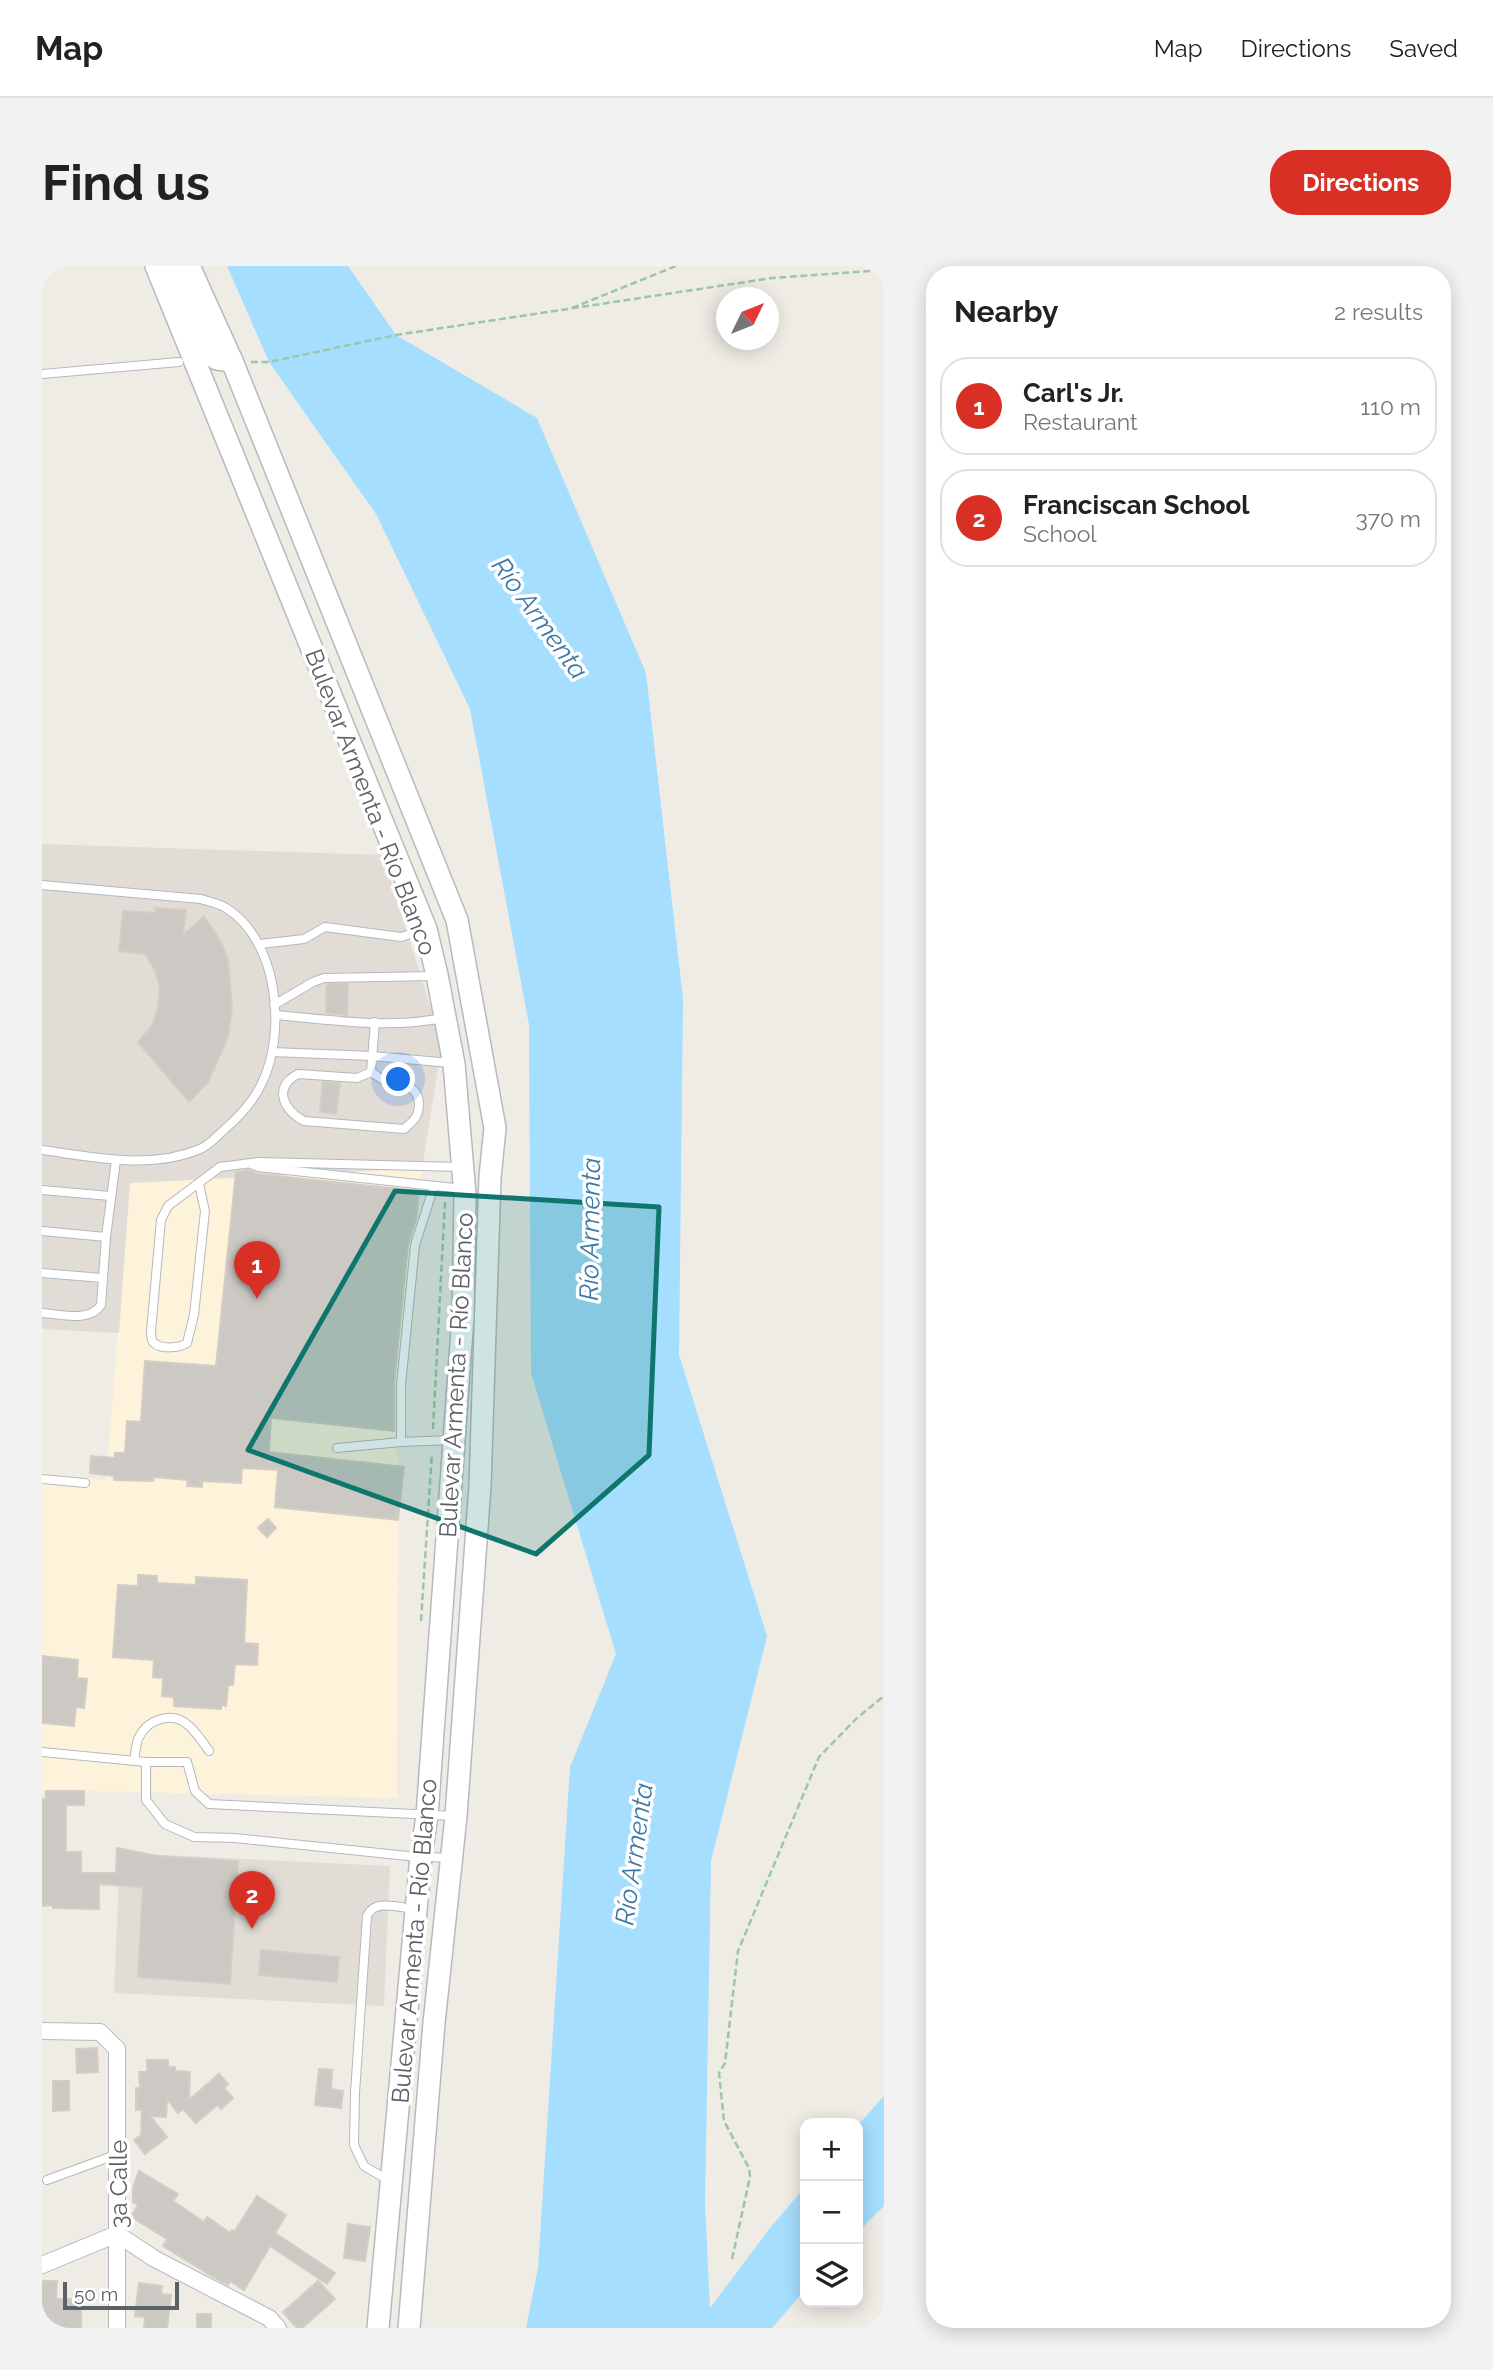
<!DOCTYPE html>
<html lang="en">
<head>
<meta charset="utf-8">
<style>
  :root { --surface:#fff; --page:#f2f2f2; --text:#222; --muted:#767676; --line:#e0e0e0; --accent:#d93025 }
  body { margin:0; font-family:Raleway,sans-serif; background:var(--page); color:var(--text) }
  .controls { position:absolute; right:21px; bottom:21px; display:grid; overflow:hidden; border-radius:14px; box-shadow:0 4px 18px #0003 }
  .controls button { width:63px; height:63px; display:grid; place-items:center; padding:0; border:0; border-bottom:2px solid var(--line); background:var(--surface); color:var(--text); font:35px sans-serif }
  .compass { position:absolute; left:674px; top:21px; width:63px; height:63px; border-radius:50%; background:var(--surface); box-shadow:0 4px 18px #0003; rotate:47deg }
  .scale { position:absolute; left:21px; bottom:18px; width:116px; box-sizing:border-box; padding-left:7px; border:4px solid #5c6165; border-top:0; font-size:19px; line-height:24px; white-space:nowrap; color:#5c6165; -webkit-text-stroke:5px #fff; paint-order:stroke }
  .you { position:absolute; left:357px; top:814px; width:24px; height:24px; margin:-18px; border:5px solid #fff; border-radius:50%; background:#1a73e8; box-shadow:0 0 0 10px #1a73e833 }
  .badge { display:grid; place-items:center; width:46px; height:46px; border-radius:50%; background:var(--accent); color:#fff; font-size:23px; font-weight:700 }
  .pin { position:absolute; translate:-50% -58px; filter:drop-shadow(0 2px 4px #0008) }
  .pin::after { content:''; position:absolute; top:37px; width:24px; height:21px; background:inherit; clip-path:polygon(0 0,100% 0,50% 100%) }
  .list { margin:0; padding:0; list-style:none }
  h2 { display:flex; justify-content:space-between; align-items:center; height:91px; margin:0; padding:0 28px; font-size:30px }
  h2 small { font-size:23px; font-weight:400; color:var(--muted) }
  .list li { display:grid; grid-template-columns:46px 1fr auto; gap:21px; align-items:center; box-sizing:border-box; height:98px; margin:0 14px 14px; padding:0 14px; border:2px solid var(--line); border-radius:28px }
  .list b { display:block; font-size:26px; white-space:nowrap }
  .list p { margin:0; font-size:23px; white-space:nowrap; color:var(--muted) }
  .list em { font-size:23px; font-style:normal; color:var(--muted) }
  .icon { flex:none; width:38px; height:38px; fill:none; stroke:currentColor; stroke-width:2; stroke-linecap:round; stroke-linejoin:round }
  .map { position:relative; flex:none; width:842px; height:2062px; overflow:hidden; border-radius:28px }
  header { display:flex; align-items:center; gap:42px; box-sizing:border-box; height:98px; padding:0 35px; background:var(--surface); border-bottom:2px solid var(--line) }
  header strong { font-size:33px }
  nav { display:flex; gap:38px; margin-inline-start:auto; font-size:24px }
  .intro { display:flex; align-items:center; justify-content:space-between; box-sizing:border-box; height:168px; padding:0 42px }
  h1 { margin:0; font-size:49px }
  .button { padding:18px 32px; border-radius:28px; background:var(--accent); color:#fff; font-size:24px; font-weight:700 }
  main { display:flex; gap:42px; padding:0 42px }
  aside { flex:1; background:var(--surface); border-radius:28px; box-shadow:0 4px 18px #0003 }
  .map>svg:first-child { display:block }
  .commercial { fill:#fdf3db }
  .education { fill:#e1ddd6 }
  .water { fill:#a5defe }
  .building { fill:#ccc9c4; stroke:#d3cdc3; stroke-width:2 }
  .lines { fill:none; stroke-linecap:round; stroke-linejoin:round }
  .lane-casing { stroke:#b5b8bb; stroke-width:10 }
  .street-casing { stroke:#b5b8bb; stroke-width:18 }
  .secondary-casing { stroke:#b6babe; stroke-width:24 }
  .path { stroke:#9bc7a4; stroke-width:2.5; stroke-dasharray:7 3.5; stroke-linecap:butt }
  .lane { stroke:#fff; stroke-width:8 }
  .street { stroke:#fff; stroke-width:16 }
  .secondary { stroke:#fff; stroke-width:21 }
  .marked { fill:#0f766e; fill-opacity:0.2; stroke:#0f766e; stroke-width:5; stroke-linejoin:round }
  .labels { text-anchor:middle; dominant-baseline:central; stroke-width:7; stroke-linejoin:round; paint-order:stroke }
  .street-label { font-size:24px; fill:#5c6165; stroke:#fff }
  .water-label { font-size:26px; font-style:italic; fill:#3f7aa7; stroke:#fff }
</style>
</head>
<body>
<header>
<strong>Map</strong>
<nav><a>Map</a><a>Directions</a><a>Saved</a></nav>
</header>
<div class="intro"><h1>Find us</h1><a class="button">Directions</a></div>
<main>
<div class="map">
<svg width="842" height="2062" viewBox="0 0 842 2062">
  <rect width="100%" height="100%" fill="#efece5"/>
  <polygon class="commercial" points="380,902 353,1165 359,1241 356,1254 355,1532 0,1524 0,1207 64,1214 88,917"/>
  <g class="education">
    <polygon points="0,578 341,589 400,778 380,902 88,917 77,1067 0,1063"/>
    <polygon points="78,1587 348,1600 342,1740 72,1727"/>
  </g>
  <g class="water">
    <polygon points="185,0 306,0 354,69 495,152 604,407 641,733 637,1089 725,1370 669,1595 663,1938 668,2042 728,1962 763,1921 763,2024 730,2062 484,2062 496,2002 528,1501 574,1388 489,1107 487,759 428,443 334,248 227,96"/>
    <polygon points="842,1830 842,1940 816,1966 816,1859"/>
  </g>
  <g class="building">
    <polygon points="113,642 144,644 141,669 162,650 179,676 186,695 190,742 186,771 166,816 147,836 96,776 110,760 116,743 118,722 113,704 103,688 77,685 81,645 114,647"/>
    <polygon points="285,718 306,718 305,749 284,747"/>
    <polygon points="281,816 298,817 294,848 278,846"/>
    <polygon points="206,904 215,908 377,925 374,954 366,978 352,1118 352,1165 229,1152 227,1186 362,1201 356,1254 233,1241 236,1204 200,1202 199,1217 160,1215 160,1221 145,1220 146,1214 111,1211 111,1215 72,1214 72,1210 48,1207 49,1190 73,1192 73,1187 83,1187 85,1155 99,1156 103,1095 174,1100 194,906"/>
    <polygon points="226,1253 234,1262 225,1271 216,1262"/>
    <polygon points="96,1309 115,1310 115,1317 154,1319 154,1311 205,1314 202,1377 216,1378 215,1399 193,1398 191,1419 186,1419 184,1440 179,1439 179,1443 132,1440 132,1431 120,1430 121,1412 111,1411 112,1394 71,1391 76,1319 96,1320"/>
    <polygon points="0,1390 36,1394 35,1412 45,1413 42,1442 34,1441 32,1460 0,1457"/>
    <polygon points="4,1525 42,1525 42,1539 24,1539 24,1586 39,1586 39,1607 74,1607 75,1582 115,1590 196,1595 188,1718 96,1711 101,1621 57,1618 57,1643 11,1642 11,1639 0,1640 0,1533 4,1533"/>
    <polygon points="219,1684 297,1691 295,1716 217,1709"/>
    <polygon points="55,1782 56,1806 35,1807 34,1783"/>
    <polygon points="105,1794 126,1794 126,1801 133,1801 133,1805 148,1806 147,1834 177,1808 186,1818 182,1822 191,1832 179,1843 175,1839 154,1857 141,1843 136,1847 125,1833 124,1851 108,1850 125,1871 103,1888 92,1874 99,1869 100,1844 94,1844 94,1822 98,1823 97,1806 105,1806"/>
    <polygon points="277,1803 290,1804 289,1823 301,1825 299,1842 273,1839"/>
    <polygon points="11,1815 27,1815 27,1844 11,1845"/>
    <polygon points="97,1905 136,1928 131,1935 162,1956 165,1951 188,1967 190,1964 193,1965 215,1930 244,1949 233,1967 293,2007 285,2018 228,1980 202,2024 188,2015 186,2019 171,2011 121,1980 125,1973 89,1951 96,1939 91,1936 91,1922"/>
    <polygon points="306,1958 328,1961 323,1995 302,1992"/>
    <polygon points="0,2015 15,2015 14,2033 39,2033 39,2062 0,2062"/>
    <polygon points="276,2015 293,2033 260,2062 255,2062 241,2046"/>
    <polygon points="97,2017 120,2020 119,2028 129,2029 125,2062 102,2062 103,2051 93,2050"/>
    <rect x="155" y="2048" width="14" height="14"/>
  </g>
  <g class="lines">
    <defs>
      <g id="lane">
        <polyline points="0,108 137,96"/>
        <path d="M 0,619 L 159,633 C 167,636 177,637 184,642 C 236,674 245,765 220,817 C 212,834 197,851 183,863 C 176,869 168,879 158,883 C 108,904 52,891 0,884"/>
        <polyline points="218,678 262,673 283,661 359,671 381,664"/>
        <polyline points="232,739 271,716 282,712 393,710"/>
        <path d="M 234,749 C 289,754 347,763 401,752"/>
        <polyline points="230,786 330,790 409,797"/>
        <path d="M 329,806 C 334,809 339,813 344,815 C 360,820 377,818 377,839 C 377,851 370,856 362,863 L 262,855 C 242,844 230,822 256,808 L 315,812 Z"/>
        <polyline points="329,806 333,756"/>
        <polyline points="209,898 216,901 422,923"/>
        <path d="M 157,918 L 163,945 L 152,1049 L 145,1077 C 138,1082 118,1084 111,1076 C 110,1075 109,1068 109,1065 L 119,954 L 126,940 L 178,901 L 217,896 L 420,901"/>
        <polyline points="392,920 373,979 359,1119 359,1176 410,1174"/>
        <polyline points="0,924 68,930"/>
        <polyline points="0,965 64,971"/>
        <polyline points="0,1007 60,1012"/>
        <path d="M 0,1047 C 19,1048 47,1057 59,1039 L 64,971 L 74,894"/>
        <polyline points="295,1182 359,1176"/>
        <polyline points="0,1213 43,1217"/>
        <polyline points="0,1486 104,1496 145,1496 153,1525 167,1538 413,1550"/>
        <path d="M 92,1495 C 93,1488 94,1480 96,1473 C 105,1453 130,1445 146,1459 C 154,1466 161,1476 167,1485"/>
        <polyline points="104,1496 104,1534 123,1558 152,1571 193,1572 366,1590 407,1592"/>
        <path d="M 348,1911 L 341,1911 L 322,1900 L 312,1879 L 313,1827 L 325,1650 C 332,1633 356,1641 371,1643"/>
        <polyline points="5,1914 76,1888"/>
      </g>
      <g id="street">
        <polyline points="0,1765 58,1766 75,1783 75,2062"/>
        <polyline points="0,1999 75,1968 113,1993 227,2052 236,2062"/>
      </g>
      <g id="secondary">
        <polyline points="114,0 384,663 395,709 412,798 423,929 421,1050 385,1550 379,1590 336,2062"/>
        <polyline points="129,0 169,89 175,93 190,95"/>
        <polyline points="147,0 190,95 415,654 453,862 448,911 438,1220 414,1550 392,1757 367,2062"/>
      </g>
    </defs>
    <use href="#lane" class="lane-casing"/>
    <use href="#street" class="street-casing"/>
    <use href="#secondary" class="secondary-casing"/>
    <g class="path">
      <polyline points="530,42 634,0"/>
      <polyline points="209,96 227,96 354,69 730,12 842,4"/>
      <polyline points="391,1163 403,936"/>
      <polyline points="379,1355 390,1187"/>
      <polyline points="690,1993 708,1911 707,1902 682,1855 677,1807 683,1797 696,1685 777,1491 815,1452 842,1430"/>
    </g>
    <use href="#lane" class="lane"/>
    <use href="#street" class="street"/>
    <use href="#secondary" class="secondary"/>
  </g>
  <path class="marked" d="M 353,925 L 617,941 L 607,1189 L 494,1288 L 206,1184 Z"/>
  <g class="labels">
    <g class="street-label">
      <text transform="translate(329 536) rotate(69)">Bulevar Armenta - Río Blanco</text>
      <text transform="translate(414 1109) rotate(-87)">Bulevar Armenta - Río Blanco</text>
      <text transform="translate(372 1675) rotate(-85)">Bulevar Armenta - Río Blanco</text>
      <text transform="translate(76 1918) rotate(-90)">3a Calle</text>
    </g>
    <g class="water-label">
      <text transform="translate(498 352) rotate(54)">Río Armenta</text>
      <text transform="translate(548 963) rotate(-89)">Río Armenta</text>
      <text transform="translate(592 1588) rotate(-82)">Río Armenta</text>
    </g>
  </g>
</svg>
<div class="controls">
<button>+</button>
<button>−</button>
<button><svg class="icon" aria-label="layers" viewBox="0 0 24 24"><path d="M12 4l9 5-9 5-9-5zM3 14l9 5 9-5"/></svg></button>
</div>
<svg class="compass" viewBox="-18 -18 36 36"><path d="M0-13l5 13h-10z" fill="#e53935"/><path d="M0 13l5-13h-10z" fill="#767676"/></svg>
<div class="scale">50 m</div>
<div class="you"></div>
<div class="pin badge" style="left:215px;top:1033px">1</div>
<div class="pin badge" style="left:210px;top:1663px">2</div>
</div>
<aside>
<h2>Nearby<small>2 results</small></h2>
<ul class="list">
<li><span class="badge">1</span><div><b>Carl's Jr.</b><p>Restaurant</p></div><em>110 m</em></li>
<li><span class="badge">2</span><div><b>Franciscan School</b><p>School</p></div><em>370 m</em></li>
</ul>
</aside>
</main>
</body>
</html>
